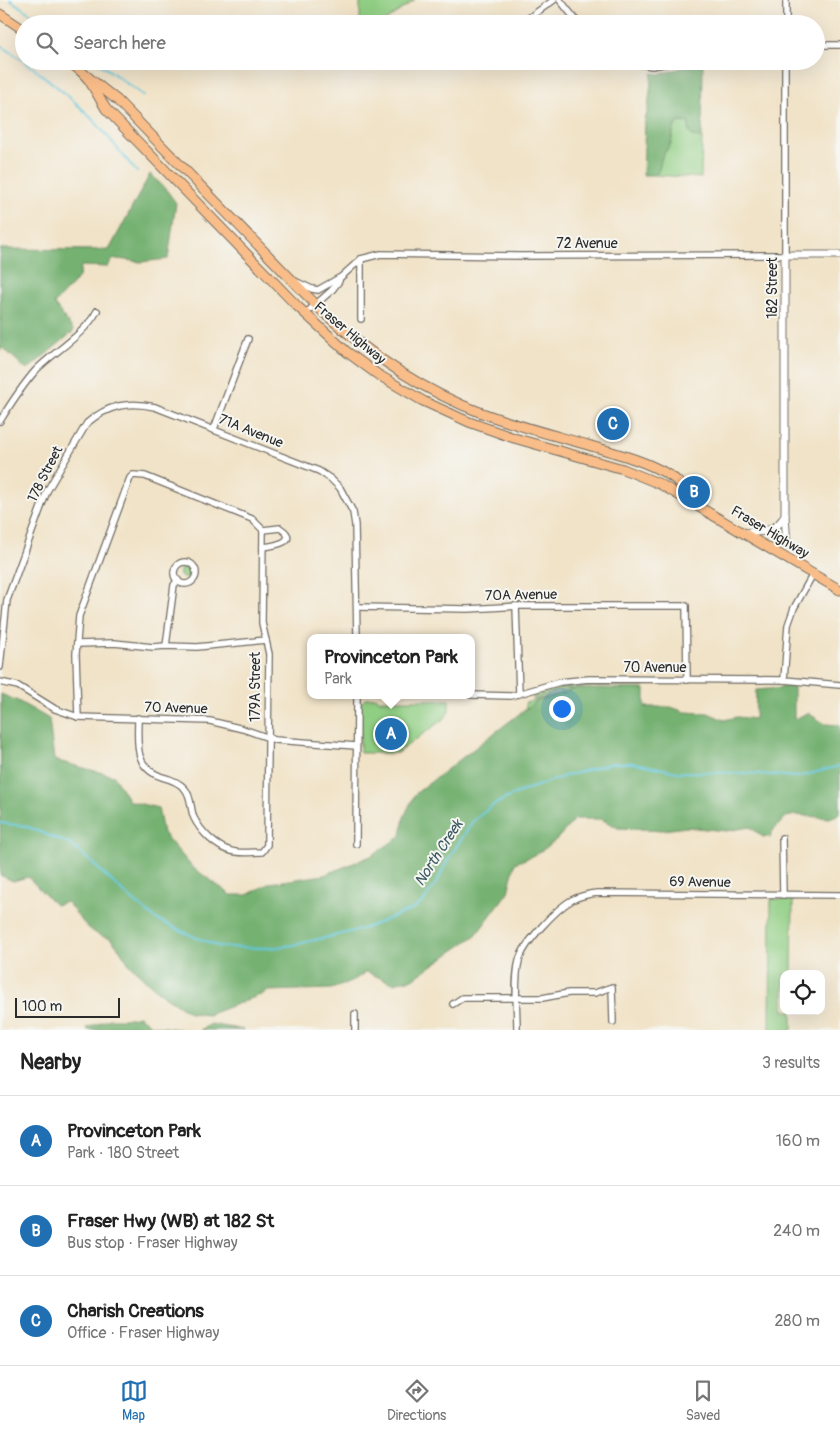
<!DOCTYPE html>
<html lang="en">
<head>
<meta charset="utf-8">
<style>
  :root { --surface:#fff; --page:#f6f6f6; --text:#222; --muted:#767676; --line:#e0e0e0; --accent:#1f6fb2 }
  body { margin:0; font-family:Pangolin,sans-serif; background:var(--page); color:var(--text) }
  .controls { position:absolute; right:15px; bottom:15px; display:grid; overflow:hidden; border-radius:10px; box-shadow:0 5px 20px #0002 }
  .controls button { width:45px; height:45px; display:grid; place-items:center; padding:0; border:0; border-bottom:1px solid var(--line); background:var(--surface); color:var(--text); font:25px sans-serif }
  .scale { position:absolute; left:15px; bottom:12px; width:105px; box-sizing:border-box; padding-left:5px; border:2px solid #2b2b2b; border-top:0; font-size:14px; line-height:18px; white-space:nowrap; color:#2b2b2b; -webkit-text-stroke:4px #f6f6f2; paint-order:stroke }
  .you { position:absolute; left:561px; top:708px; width:18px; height:18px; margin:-12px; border:4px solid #fff; border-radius:50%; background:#1a73e8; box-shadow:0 0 0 8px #1a73e833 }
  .badge { display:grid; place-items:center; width:32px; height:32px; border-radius:50%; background:var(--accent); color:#fff; font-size:16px; font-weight:700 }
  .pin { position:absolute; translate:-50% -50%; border:2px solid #fff; box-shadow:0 1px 5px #0006 }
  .popup { position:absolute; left:307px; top:634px; width:168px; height:65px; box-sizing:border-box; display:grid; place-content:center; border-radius:10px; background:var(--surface); filter:drop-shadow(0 1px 4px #0005); font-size:16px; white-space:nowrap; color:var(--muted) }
  .popup b { font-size:19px; color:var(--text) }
  .popup::after { content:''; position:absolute; left:50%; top:100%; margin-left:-10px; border:10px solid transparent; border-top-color:var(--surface) }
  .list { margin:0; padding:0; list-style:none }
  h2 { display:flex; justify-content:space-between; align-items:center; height:65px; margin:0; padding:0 20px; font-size:21px }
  h2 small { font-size:16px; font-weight:400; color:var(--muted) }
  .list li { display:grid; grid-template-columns:32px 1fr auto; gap:15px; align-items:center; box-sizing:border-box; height:90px; padding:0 20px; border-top:1px solid var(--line) }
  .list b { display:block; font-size:19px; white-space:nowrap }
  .list p { margin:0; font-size:16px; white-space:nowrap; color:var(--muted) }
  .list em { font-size:16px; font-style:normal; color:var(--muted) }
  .icon { flex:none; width:28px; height:28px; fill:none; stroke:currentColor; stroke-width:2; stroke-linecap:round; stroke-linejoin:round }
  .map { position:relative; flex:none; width:840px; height:1030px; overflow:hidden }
  .search { position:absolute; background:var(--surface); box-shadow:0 5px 20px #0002; left:15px; right:15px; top:15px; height:55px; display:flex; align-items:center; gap:12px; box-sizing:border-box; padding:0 18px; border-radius:28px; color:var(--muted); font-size:19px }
  .sheet { height:335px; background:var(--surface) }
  nav { display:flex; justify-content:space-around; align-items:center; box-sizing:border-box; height:70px; border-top:1px solid var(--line); background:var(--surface); font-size:14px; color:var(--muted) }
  nav a { display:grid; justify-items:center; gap:2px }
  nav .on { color:var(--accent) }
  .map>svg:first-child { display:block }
  .green { fill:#90ce83; stroke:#5e7c57 }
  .forest { fill:#74b171; stroke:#506e4e }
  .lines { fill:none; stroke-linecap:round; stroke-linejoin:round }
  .stream { stroke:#60c7de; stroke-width:2 }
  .minor-casing { stroke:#706b62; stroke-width:8 }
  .tertiary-casing { stroke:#706b62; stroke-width:9 }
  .primary-casing { stroke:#706b62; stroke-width:11 }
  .minor { stroke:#fff; stroke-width:5.5 }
  .tertiary { stroke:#fff; stroke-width:7 }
  .primary { stroke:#f9bd89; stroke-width:9 }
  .labels { text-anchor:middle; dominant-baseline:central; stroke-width:4; stroke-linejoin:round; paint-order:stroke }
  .street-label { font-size:14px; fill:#2b2b2b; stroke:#f6f6f2 }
  .water-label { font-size:15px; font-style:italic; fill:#3b5a61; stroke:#f6f6f2 }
</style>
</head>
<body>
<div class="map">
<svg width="840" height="1030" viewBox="0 0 840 1030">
  <rect width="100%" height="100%" fill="#f6f6f2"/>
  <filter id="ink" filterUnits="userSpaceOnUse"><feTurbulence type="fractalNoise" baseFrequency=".02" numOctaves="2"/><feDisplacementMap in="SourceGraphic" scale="10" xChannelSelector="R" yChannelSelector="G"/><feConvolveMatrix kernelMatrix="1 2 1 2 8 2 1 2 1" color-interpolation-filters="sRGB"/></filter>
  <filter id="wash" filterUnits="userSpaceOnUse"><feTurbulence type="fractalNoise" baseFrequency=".0096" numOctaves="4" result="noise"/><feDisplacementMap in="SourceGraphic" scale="20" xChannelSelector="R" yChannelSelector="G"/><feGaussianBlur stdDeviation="1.12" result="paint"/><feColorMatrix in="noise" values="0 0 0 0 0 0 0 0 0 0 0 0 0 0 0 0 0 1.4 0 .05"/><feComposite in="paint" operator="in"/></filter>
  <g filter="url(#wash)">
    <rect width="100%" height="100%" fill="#f1e3c8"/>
    <g class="green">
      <polygon points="360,0 415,0 381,24 360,24"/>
      <path d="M 680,122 L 689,123 L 692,136 L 702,139 L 701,178 L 655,175 C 661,170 659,164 662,157 C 664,153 667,150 669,147 C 675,138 670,128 680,122 Z"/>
      <circle cx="185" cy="573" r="5.5"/>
      <polygon points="572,685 579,685 645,686 574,686 533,699 533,696"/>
      <path d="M 578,688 L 579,688 C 573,689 570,692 564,694 C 548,700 541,697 526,709 L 525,703 L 565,691 L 568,689 Z"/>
      <polygon points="376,697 380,700 449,700 449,711 445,718 397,753 360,753 360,704 366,698"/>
      <polygon points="771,899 793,900 792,974 784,974 784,1011 792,1011 792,1030 770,1030"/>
    </g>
    <g class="forest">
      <path d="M 703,62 L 702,139 L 692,136 L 689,131 L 689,123 C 671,117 674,133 671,143 C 669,148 664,151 662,157 C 659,163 661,170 655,175 L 643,175 L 645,120 L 648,109 L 652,73 L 660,74 Z"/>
      <polygon points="150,174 165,188 176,203 168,259 141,262 118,259 112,260 108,267 81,266 79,277 54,304 74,331 27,370 3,348 0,351 0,249 109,250"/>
      <path d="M 781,687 L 794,687 L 794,719 L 808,713 L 825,724 L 840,725 L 840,814 L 829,818 L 796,815 L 786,817 L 772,832 L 770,838 L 768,836 L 763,837 L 750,827 L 726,831 L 686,827 L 663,830 L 618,828 L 601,819 L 574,819 C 557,842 543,853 515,863 L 508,892 L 476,935 L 413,979 L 393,983 L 366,972 L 351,982 L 331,989 L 267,991 L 263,994 L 208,1015 L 190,1013 L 157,991 L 129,964 L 120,950 L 110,938 C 90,936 79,917 67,902 L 55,905 L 28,877 L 13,881 L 0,875 L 1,694 L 18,701 L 49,719 L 54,760 L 114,776 L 129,801 L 158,808 L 163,833 L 192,867 L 231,895 L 247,895 L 270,883 L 324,875 L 371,856 L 401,836 L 404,817 L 415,794 L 536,701 L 566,693 L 570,690 L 579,688 L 645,689 L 645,707 L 671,707 L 685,712 L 708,713 L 724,720 L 737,717 L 755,719 L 756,690 L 781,688 Z"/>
      <polygon points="139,1016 151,1025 184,1030 88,1030 87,1028 110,1019 124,1019"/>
      <polygon points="211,1024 243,1030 200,1030"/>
    </g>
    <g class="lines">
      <g class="stream">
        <polyline points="10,0 46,24"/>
        <path d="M 0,45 C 30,64 71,96 95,122 C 110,138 123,156 137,172"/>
        <polyline points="96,61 144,96"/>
        <polyline points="0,823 25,826 70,844 88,859 122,891 156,919 197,938 221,947 270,948 293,945 363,929 413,909 423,902 437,882 446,863 473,821 493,805 517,793 565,776 612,763 635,763 677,772 747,773 797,777 840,766"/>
      </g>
    </g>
  </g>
  <g filter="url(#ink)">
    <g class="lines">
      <defs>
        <g id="minor">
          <polyline points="560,0 579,24"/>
          <polyline points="520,24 554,0"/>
          <polyline points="786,24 786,0"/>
          <polyline points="816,45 840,45"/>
          <polyline points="623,61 652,66 679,61"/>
          <polyline points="361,259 361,319"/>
          <polyline points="297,282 312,289 318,290 341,277 361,259 381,254 520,256 785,255 785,61"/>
          <polyline points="305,314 332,290 339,281"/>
          <path d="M 0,421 C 11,403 22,386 36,370 C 55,351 85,334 97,311"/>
          <polyline points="214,429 248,339"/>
          <path d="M 263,547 C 271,546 302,542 280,528 L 263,530"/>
          <circle cx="185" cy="573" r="11"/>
          <polyline points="516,606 519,694"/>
          <polyline points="357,607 468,609 519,606 686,606 687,680"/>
          <polyline points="77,644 114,643 153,647 166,646 197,647 266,640"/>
          <polyline points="166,646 174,585 178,580"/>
          <path d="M 0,667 L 7,600 L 47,491 L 87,423 C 108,405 129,401 155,407 L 319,471 L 331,479 L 340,488 L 353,512 L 355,525 L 357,638"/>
          <polyline points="784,680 788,625 794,608 813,574"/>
          <polyline points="0,682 18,686 55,709 78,717 210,721 243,729 275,740 356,746"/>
          <polyline points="471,695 511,696 560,682 589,679 784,680 840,685"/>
          <polyline points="78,717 76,654 79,616 130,478 133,475 145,476 252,519 263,530"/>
          <path d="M 138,718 C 138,743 133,767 162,777 C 170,779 179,782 185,789 C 192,797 190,809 194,818 C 201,832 216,847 231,851 C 240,854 252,852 262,852 L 267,845 L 269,654 L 262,623 L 263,530"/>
          <polyline points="782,838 783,895"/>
          <polyline points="356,844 357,695"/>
          <polyline points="453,1004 462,998 542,998 569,993 595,993 612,987 613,1022"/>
          <polyline points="355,1030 355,1014"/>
          <path d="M 517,1030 C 517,1010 514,979 519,961 C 523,944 556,909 572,900 C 580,896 588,894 597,893 L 840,895"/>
        </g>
        <g id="tertiary">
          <path d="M 745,533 C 761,532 777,532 785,515"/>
          <polyline points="787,545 785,515 785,255 840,255"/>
        </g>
        <g id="primary">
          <polyline points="0,14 24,30"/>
          <path d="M 68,61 L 117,100 L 323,312 C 370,355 423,391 482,413 C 517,426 553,435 588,445 C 615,453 644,460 669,475 C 681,482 690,493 699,503"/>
          <polyline points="79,69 89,80 106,109 297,306 347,352 377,374 423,401 469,422 514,438 623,469 660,484 840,590"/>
        </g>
      </defs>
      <use href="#minor" class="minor-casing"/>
      <use href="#tertiary" class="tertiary-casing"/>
      <use href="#primary" class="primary-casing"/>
      <use href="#minor" class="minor"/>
      <use href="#tertiary" class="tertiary"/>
      <use href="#primary" class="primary"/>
    </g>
  </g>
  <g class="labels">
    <g class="street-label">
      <text x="587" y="243">72 Avenue</text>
      <text transform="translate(772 288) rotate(-90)">182 Street</text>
      <text transform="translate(350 333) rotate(40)">Fraser Highway</text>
      <text transform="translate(251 431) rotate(22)">71A Avenue</text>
      <text transform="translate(45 474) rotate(-63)">178 Street</text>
      <text transform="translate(770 532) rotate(31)">Fraser Highway</text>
      <text transform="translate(521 595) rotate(-1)">70A Avenue</text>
      <text x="655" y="667">70 Avenue</text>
      <text transform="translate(255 687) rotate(-90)">179A Street</text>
      <text transform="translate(176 708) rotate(2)">70 Avenue</text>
      <text transform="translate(700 882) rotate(1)">69 Avenue</text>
    </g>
    <g class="water-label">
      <text transform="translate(439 853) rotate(-57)">North Creek</text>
    </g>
  </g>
</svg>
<div class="controls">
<button><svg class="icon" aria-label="locate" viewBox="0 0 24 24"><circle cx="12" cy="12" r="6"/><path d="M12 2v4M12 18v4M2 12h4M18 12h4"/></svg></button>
</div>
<div class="scale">100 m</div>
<div class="you"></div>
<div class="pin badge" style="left:391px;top:734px">A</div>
<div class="popup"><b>Provinceton Park</b>Park</div>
<div class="pin badge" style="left:694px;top:492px">B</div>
<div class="pin badge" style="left:613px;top:424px">C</div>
<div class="search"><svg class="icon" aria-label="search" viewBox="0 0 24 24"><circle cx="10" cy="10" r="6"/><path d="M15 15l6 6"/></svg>Search here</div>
</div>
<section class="sheet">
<h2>Nearby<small>3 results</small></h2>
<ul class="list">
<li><span class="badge">A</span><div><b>Provinceton Park</b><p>Park · 180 Street</p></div><em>160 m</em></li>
<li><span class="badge">B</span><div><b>Fraser Hwy (WB) at 182 St</b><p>Bus stop · Fraser Highway</p></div><em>240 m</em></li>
<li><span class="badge">C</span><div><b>Charish Creations</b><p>Office · Fraser Highway</p></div><em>280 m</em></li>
</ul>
</section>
<nav>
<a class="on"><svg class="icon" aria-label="map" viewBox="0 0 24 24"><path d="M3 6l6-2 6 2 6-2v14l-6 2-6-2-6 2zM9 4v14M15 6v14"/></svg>Map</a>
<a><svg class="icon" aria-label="directions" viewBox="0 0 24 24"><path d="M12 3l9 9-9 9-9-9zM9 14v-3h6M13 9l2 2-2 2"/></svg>Directions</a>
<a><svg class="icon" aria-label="saved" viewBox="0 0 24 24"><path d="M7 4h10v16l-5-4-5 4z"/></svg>Saved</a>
</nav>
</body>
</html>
